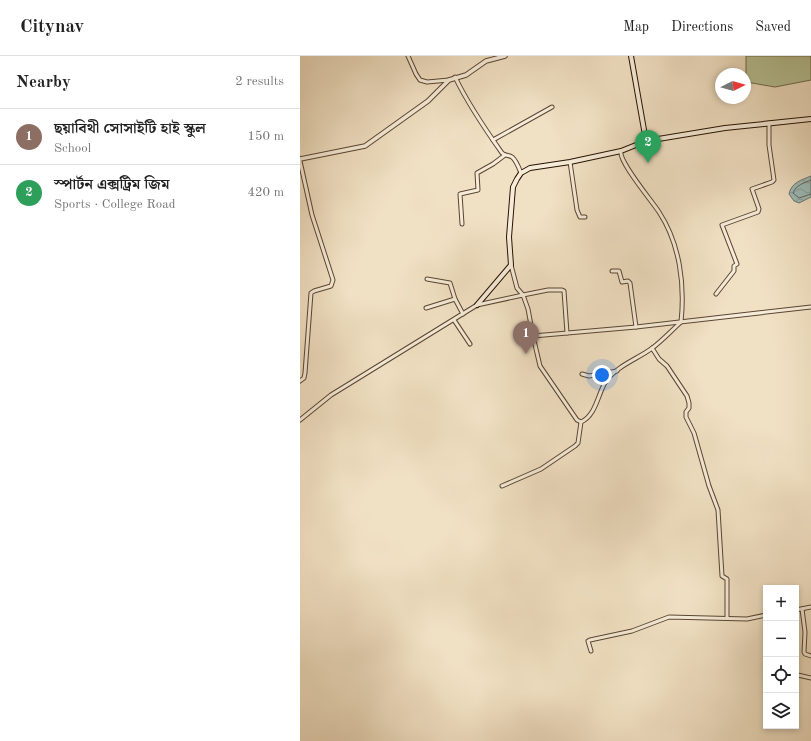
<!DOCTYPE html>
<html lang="en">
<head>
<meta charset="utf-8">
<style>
  :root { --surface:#fff; --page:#f6f6f6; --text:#222; --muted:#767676; --line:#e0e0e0; --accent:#0b8043 }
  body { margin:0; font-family:"Old Standard TT","Noto Serif Bengali",serif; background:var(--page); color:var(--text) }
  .controls { position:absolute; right:12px; bottom:12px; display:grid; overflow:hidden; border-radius:0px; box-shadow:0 2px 6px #0003 }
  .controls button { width:36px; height:36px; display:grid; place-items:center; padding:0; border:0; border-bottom:1px solid var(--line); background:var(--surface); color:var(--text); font:20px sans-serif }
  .compass { position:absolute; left:415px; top:12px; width:36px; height:36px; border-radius:50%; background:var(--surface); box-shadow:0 2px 6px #0003; rotate:84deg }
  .you { position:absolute; left:302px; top:319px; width:14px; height:14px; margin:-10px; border:3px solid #fff; border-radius:50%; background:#1a73e8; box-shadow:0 0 0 6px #1a73e833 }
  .badge { display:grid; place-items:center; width:26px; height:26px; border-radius:50%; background:var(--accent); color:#fff; font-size:13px; font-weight:700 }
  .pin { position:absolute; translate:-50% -33px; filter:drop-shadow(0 1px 2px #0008) }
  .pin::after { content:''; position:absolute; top:21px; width:14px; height:12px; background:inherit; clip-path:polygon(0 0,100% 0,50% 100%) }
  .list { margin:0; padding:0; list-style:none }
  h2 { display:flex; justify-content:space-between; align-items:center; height:52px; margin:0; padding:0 16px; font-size:17px }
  h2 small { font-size:13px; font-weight:400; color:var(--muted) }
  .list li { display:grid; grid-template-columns:26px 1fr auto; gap:12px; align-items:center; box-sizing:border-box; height:56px; padding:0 16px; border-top:1px solid var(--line) }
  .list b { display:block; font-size:15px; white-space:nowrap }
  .list p { margin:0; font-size:13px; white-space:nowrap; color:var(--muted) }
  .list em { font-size:13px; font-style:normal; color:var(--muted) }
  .icon { flex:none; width:22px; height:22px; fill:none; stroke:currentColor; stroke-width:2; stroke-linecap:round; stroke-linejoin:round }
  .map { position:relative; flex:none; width:511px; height:685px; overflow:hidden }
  header { display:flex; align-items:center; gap:24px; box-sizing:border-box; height:56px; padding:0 20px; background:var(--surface); border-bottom:1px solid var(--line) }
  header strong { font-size:19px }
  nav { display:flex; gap:22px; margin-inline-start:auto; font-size:14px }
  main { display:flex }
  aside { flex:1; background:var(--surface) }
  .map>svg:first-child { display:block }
  .park { fill:#b7c397; stroke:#6f6a4c }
  .water { fill:url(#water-waves); stroke:#6d7870 }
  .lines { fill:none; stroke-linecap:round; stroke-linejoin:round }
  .shore { stroke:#62665e; stroke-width:1 }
  .minor-casing { stroke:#5a4532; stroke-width:5 }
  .tertiary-casing { stroke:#5a4532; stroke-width:5.5 }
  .secondary-casing { stroke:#271101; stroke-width:6 }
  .minor { stroke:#f6ecd9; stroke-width:3 }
  .tertiary { stroke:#f6ecd9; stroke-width:3.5 }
  .secondary { stroke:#f6ecd9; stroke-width:4 }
</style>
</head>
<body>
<header>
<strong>Citynav</strong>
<nav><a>Map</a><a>Directions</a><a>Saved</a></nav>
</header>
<main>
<aside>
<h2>Nearby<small>2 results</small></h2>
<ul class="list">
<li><span class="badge" style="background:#8d6e63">1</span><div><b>ছয়াবিথী সোসাইটি হাই স্কুল</b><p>School</p></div><em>150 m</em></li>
<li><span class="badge" style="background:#2e9e5b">2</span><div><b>স্পার্টন এক্সট্রিম জিম</b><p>Sports · College Road</p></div><em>420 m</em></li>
</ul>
</aside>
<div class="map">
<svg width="511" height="685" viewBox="0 0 511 685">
  <defs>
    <pattern id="water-waves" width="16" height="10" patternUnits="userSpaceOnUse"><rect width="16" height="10" fill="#9cbcba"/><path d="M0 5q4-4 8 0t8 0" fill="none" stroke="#86a19e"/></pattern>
  </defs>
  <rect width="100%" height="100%" fill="#f1e1c4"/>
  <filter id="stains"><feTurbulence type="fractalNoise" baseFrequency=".005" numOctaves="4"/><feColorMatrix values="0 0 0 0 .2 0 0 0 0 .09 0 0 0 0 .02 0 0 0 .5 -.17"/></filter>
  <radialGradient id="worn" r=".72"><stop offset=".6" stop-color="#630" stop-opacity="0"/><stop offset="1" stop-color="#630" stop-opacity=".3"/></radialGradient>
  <polygon class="park" points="446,0 511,0 511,24 475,31 446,26"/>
  <path class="water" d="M 511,120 L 511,141 L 499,147 L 494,145 L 489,138 C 491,127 501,124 511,120 Z"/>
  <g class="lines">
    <path class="shore" d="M 511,124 C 504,127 496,129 493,137 L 499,142 L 511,138"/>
    <defs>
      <g id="minor">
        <polyline points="108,0 116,18 120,24 127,26 149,24"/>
        <path d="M 155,21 C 168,48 185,73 202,97 C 205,100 209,99 212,101 C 216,104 219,112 221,117"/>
        <polyline points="193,84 252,51"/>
        <polyline points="0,105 12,159 33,224 31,230 14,235 11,237 5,317 4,322 0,325"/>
        <polyline points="270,106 277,154 280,161 285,161"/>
        <polyline points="162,168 160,138 178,134 177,117 193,108 205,99"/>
        <polyline points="211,209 217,232 223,239 248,234 262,234 264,235 267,277"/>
        <polyline points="312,215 319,215 322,226 328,225 330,227 336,271"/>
        <polyline points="127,223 150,227 155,243 163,258"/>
        <polyline points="416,238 434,215 434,210 437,208 422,169 458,156 459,153 452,133 472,126 474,124 469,89 469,67"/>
        <polyline points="126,252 155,243"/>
        <polyline points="154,264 170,288"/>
        <path d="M 233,280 L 240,310 L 277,364 L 281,366 C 296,360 298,337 306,325 C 317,310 337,303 351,293 C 362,285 371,275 381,266 C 385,229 380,188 359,156 C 352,145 318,105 321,95"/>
        <polyline points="352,292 359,303 367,310 387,340 389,347 389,352 386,356 386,361 394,377 409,430 418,454 422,520 427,523 427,562"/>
        <polyline points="282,318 289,320 317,315"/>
        <polyline points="0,364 31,339 177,249 223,239 228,253 233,280 336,271 511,251"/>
        <polyline points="202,430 241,413 275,390 278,387 281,366"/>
        <polyline points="502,553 505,576 504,596 505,598 511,600"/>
        <polyline points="496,554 511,551"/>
        <polyline points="291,595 288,585 290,584 332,575 369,561 447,563 466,559"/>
        <polyline points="498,619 511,622"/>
      </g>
      <polyline id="tertiary" points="0,103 65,90 128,45 149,24 166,19 186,5 205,0"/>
      <g id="secondary">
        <polyline points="331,0 346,85"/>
        <polyline points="177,249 211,209 209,181 213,131 217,123 221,117 230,112 270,106 321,95 346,85 425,72 511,63"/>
      </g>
    </defs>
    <use href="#minor" class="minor-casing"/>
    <use href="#tertiary" class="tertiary-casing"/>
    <use href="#secondary" class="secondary-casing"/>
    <use href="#minor" class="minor"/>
    <use href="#tertiary" class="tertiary"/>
    <use href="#secondary" class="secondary"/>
  </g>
  <rect width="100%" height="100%" filter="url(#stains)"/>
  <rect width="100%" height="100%" fill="url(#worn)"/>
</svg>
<div class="controls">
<button>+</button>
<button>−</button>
<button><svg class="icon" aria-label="locate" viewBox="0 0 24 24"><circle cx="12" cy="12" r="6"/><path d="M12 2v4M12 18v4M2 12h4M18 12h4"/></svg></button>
<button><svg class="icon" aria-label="layers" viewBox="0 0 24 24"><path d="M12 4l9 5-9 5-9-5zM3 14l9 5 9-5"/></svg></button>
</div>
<svg class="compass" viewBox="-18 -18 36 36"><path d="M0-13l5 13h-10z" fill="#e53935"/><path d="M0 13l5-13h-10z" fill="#767676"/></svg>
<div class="you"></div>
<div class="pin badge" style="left:226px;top:298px;background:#8d6e63">1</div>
<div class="pin badge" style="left:348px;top:107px;background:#2e9e5b">2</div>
</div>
</main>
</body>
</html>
